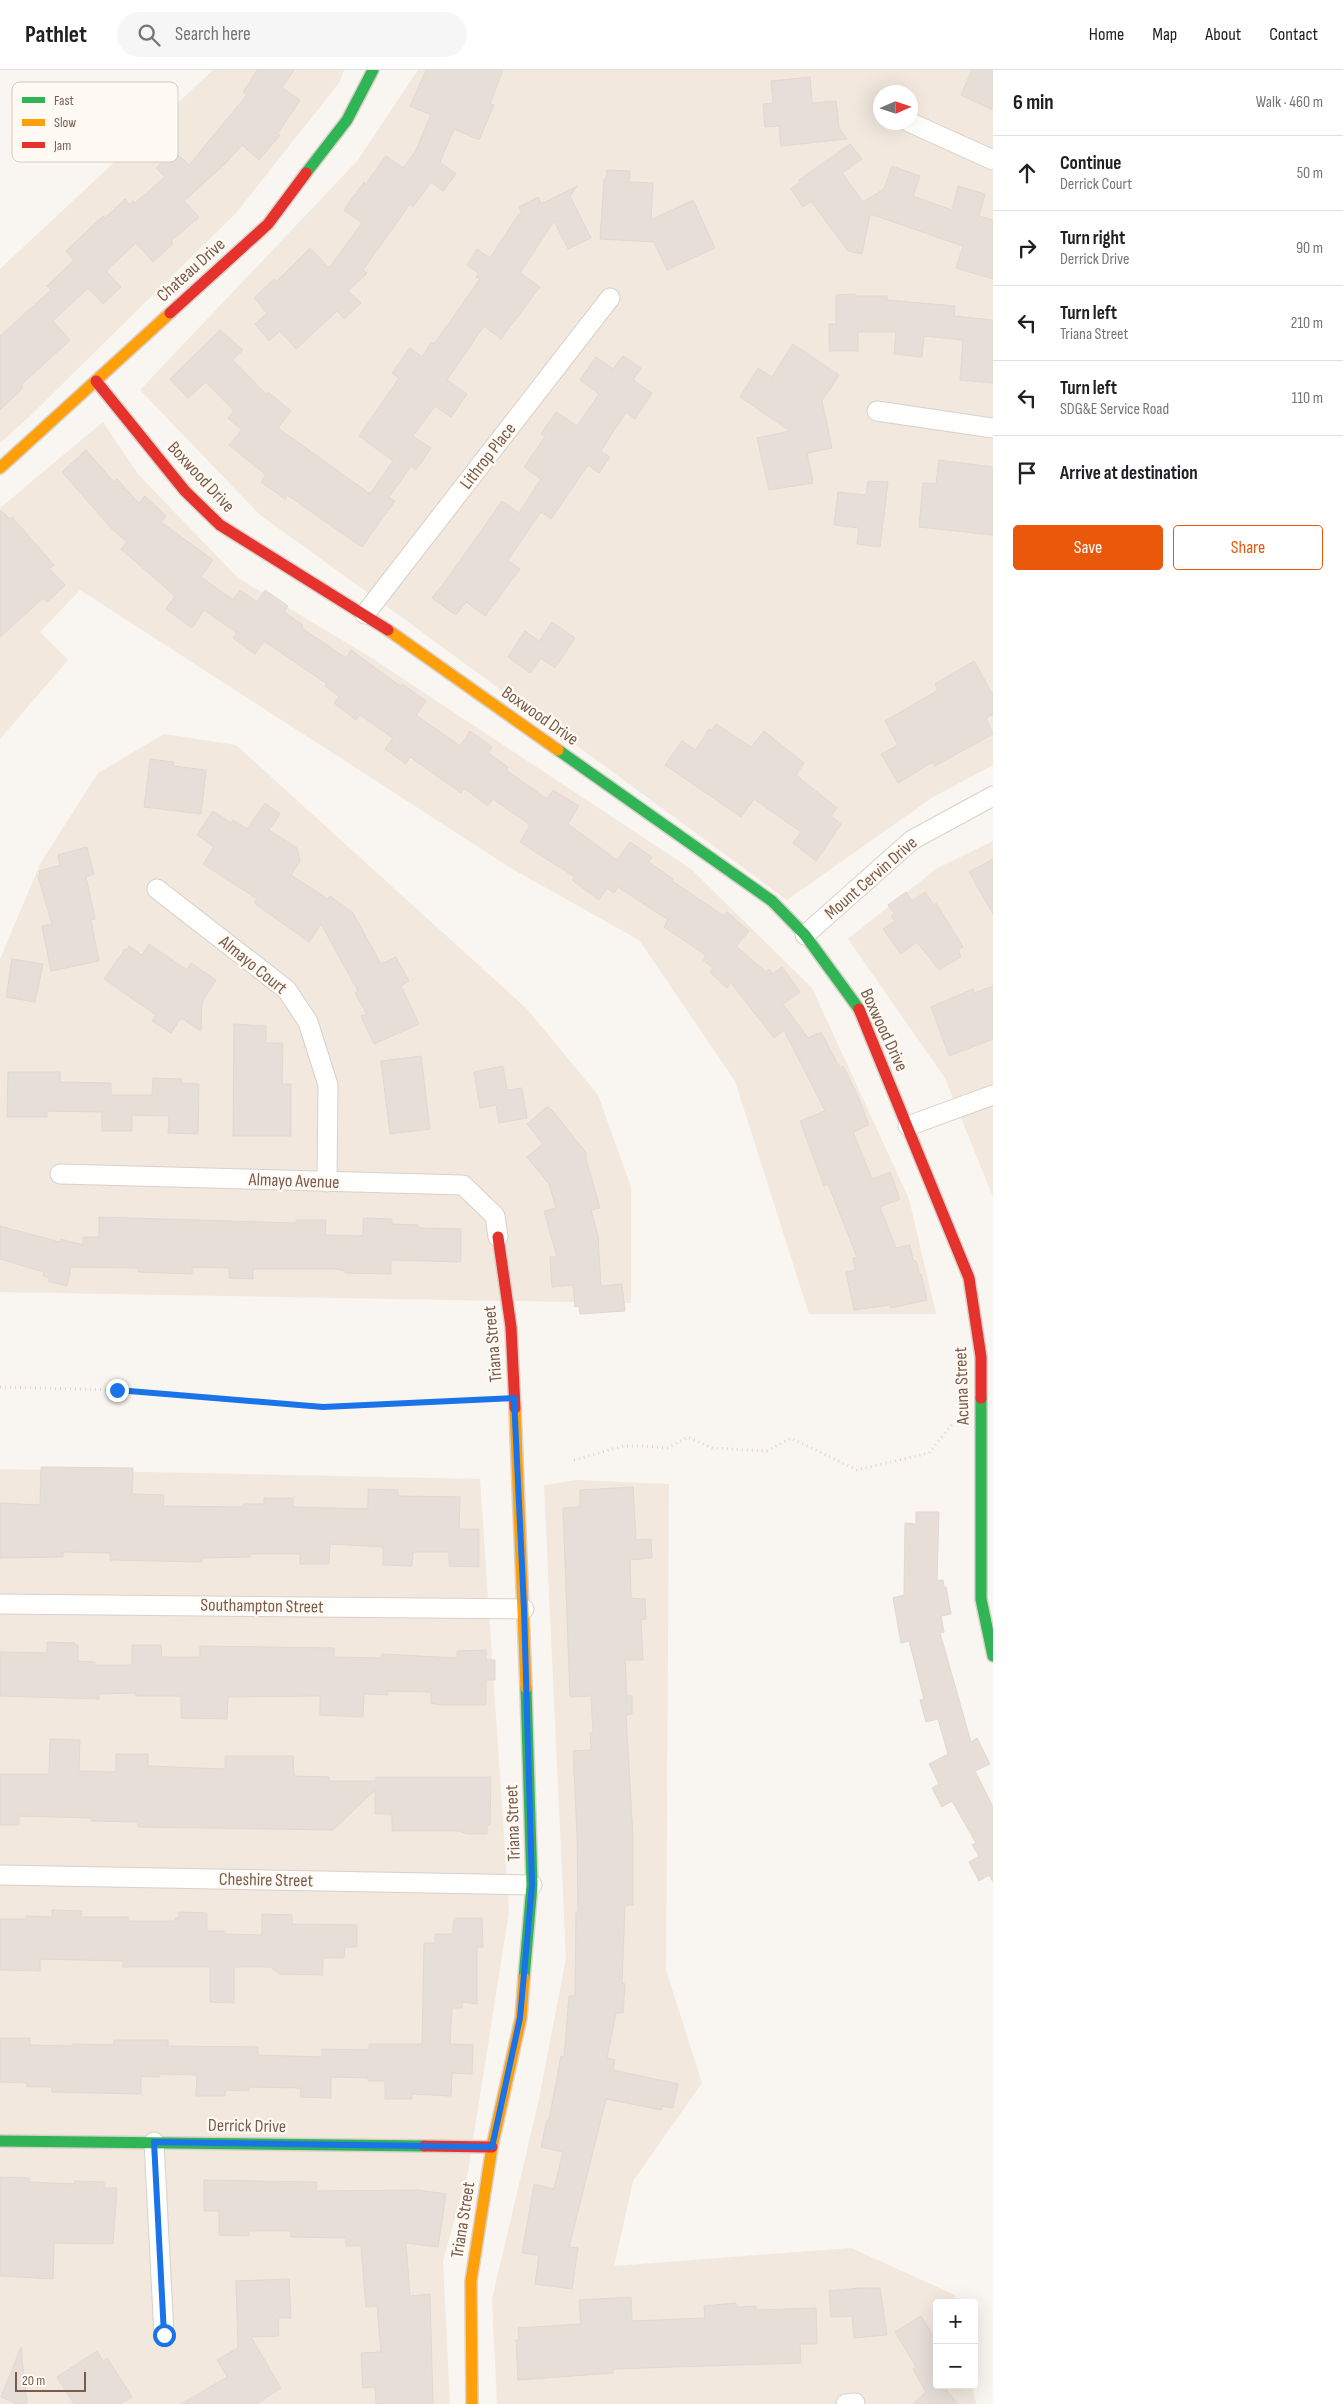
<!DOCTYPE html>
<html lang="en">
<head>
<meta charset="utf-8">
<style>
  :root { --surface:#fff; --page:#f6f6f6; --text:#202124; --muted:#757577; --line:#e0e0e0; --accent:#ea580c }
  body { margin:0; font-family:"Sofia Sans Condensed",sans-serif; background:var(--page); color:var(--text) }
  .controls { position:absolute; right:15px; bottom:15px; display:grid; overflow:hidden; border-radius:5px; box-shadow:0 5px 20px #0002 }
  .controls button { width:45px; height:45px; display:grid; place-items:center; padding:0; border:0; border-bottom:1px solid var(--line); background:var(--surface); color:var(--text); font:25px sans-serif }
  .compass { position:absolute; left:873px; top:15px; width:45px; height:45px; border-radius:50%; background:var(--surface); box-shadow:0 5px 20px #0002; rotate:87deg }
  .scale { position:absolute; left:15px; bottom:12px; width:71px; box-sizing:border-box; padding-left:5px; border:2px solid #7a5c4d; border-top:0; font-size:14px; line-height:18px; white-space:nowrap; color:#7a5c4d; -webkit-text-stroke:4px #fffaf3; paint-order:stroke }
  .stop { position:absolute; width:15px; height:15px; margin:-11px; border:4px solid #1a73e8; border-radius:50%; background:#fff }
  .stop.end { background:#1a73e8; border-color:#fff; box-shadow:0 1px 5px #0008 }
  .list { margin:0; padding:0; list-style:none }
  h2 { display:flex; justify-content:space-between; align-items:center; height:65px; margin:0; padding:0 20px; font-size:21px }
  h2 small { font-size:16px; font-weight:400; color:var(--muted) }
  .list li { display:grid; grid-template-columns:32px 1fr auto; gap:15px; align-items:center; box-sizing:border-box; height:75px; padding:0 20px; border-top:1px solid var(--line) }
  .list b { display:block; font-size:19px; white-space:nowrap }
  .list p { margin:0; font-size:16px; white-space:nowrap; color:var(--muted) }
  .list em { font-size:16px; font-style:normal; color:var(--muted) }
  .actions { display:flex; gap:10px; padding:15px 20px }
  .actions a { flex:1; padding:11px 0; border:1px solid var(--accent); border-radius:5px; text-align:center; font-size:18px; color:var(--accent) }
  .actions .main { background:var(--accent); color:#fff }
  .icon { flex:none; width:28px; height:28px; fill:none; stroke:currentColor; stroke-width:2; stroke-linecap:round; stroke-linejoin:round }
  .map { position:relative; flex:none; width:993px; height:2334px; overflow:hidden }
  header { display:flex; align-items:center; gap:30px; box-sizing:border-box; height:70px; padding:0 25px; background:var(--surface); border-bottom:1px solid var(--line) }
  header strong { font-size:24px }
  nav { display:flex; gap:28px; margin-inline-start:auto; font-size:18px }
  .search { width:350px; height:45px; background:var(--page); display:flex; align-items:center; gap:12px; box-sizing:border-box; padding:0 18px; border-radius:28px; color:var(--muted); font-size:19px }
  main { display:flex }
  aside { flex:1; background:var(--surface) }
  .map>svg:first-child { display:block }
  .residential { fill:#f2e8de; fill-rule:evenodd }
  .building { fill:#e6ded7; stroke:#e2d8d2 }
  .lines { fill:none; stroke-linecap:round; stroke-linejoin:round }
  .street-casing { stroke:#d7d1cb; stroke-width:21 }
  .fast-casing { stroke:#d9d2cb; stroke-width:14 }
  .slow-casing { stroke:#d9d2cb; stroke-width:14 }
  .jam-casing { stroke:#d9d2cb; stroke-width:14 }
  .path { stroke:#dcd5d0; stroke-width:3; stroke-dasharray:1 4; stroke-linecap:butt }
  .street { stroke:#fefefd; stroke-width:19 }
  .fast { stroke:#30b455; stroke-width:11 }
  .slow { stroke:#ff9f0a; stroke-width:11 }
  .jam { stroke:#e5322d; stroke-width:11 }
  .route { stroke:#1a73e8; stroke-width:6 }
  .labels { text-anchor:middle; dominant-baseline:central; stroke-width:4.5; stroke-linejoin:round; paint-order:stroke }
  .street-label { font-size:18px; fill:#7a5c4d; stroke:#fffaf3 }
  .key { fill:#fffaf3; stroke:#d7cbc1; stroke-width:1 }
  .key-label { font-size:14px; fill:#7a5c4d }
</style>
</head>
<body>
<header>
<strong>Pathlet</strong>
<div class="search"><svg class="icon" aria-label="search" viewBox="0 0 24 24"><circle cx="10" cy="10" r="6"/><path d="M15 15l6 6"/></svg>Search here</div>
<nav><a>Home</a><a>Map</a><a>About</a><a>Contact</a></nav>
</header>
<main>
<div class="map">
<svg width="993" height="2334" viewBox="0 0 993 2334">
  <rect width="100%" height="100%" fill="#f9f5f0"/>
  <g class="residential">
    <polygon points="213,0 344,0 339,13 236,143 30,346 0,373 0,199"/>
    <path d="M 418,0 L 993,0 L 993,695 L 933,727 L 787,830 L 396,543 L 260,445 L 140,320 L 358,90 ZM 881,22 L 911,22 L 911,52 L 881,52 Z"/>
    <polygon points="103,352 138,404 238,508 367,585 691,799 812,918 909,1129 936,1244 809,1244 735,1011 639,870 514,800 80,520 40,562 68,590 0,669 0,438"/>
    <polygon points="164,664 236,675 527,939 598,1025 631,1117 631,1233 0,1222 0,889 41,792 98,703"/>
    <polygon points="993,771 993,1127 945,1008 848,869 936,799"/>
    <polygon points="0,1399 480,1409 509,1841 468,2102 443,2191 450,2334 0,2334"/>
    <polygon points="576,1410 669,1414 666,1900 702,2013 633,2111 614,2196 851,2178 955,2225 956,2233 937,2233 937,2315 972,2315 976,2334 497,2334 492,2229 539,2029 566,1888 544,1415"/>
  </g>
  <g class="building">
    <polygon points="257,0 294,0 282,18 300,30 278,63 280,65 259,90 242,75 226,93 184,131 199,147 171,171 173,174 153,192 136,173 106,201 121,217 103,234 88,218 53,251 70,270 21,315 23,318 0,340 0,266 51,220 47,216 74,190 66,181 103,146 105,148 125,129 130,134 133,131 135,133 165,107 156,98 175,82 189,95 247,25 243,22"/>
    <polygon points="426,0 503,0 490,34 494,35 479,70 454,59 440,92 456,104 443,121 431,112 413,137 410,134 363,200 367,203 348,221 361,233 344,249 337,241 296,279 280,261 269,271 255,254 267,243 254,228 274,209 276,212 310,178 329,198 362,153 344,140 364,112 366,114 386,86 403,98 415,82 431,45 410,36"/>
    <polygon points="972,0 993,0 993,40 961,25"/>
    <polygon points="810,7 812,33 836,31 839,58 847,69 781,76 779,56 765,57 763,34 773,33 771,11"/>
    <polygon points="850,74 862,89 842,103 863,132 884,119 892,96 920,106 913,126 952,140 958,116 985,124 979,146 993,150 993,209 956,198 963,176 870,144 862,184 848,181 811,131 803,137 791,119 800,112 799,110"/>
    <polygon points="607,100 630,101 629,112 653,113 651,150 693,130 715,178 667,200 654,172 600,169 604,110 606,110"/>
    <polygon points="577,116 570,126 591,168 568,179 554,151 520,203 540,217 501,269 484,256 447,310 467,324 451,347 435,336 413,366 431,378 416,400 411,396 389,427 395,431 362,477 287,425 285,429 261,412 266,405 229,375 242,360 228,348 234,341 206,312 188,328 170,309 220,260 243,280 233,290 266,324 268,322 291,341 278,358 370,424 393,391 359,366 399,308 392,303 410,278 422,287 431,272 434,274 480,209 476,207 479,204 467,195 477,179 490,188 518,145 522,144 519,137 538,127 541,134"/>
    <polygon points="855,224 855,226 887,226 887,230 955,236 954,246 993,250 993,313 960,310 963,270 924,266 922,287 894,284 896,262 858,262 858,281 829,281 829,254 836,254 836,225"/>
    <polygon points="793,274 839,305 822,331 832,378 807,383 813,413 769,420 757,368 790,361 740,327 758,298 772,307"/>
    <polygon points="623,286 641,298 633,310 652,323 635,349 626,342 601,381 610,387 599,403 588,395 551,449 541,442 508,490 520,499 485,546 466,532 456,545 432,528 450,505 502,431 519,443 541,409 524,397 545,367 541,364 556,342 577,356 599,324 580,310 596,287 613,299"/>
    <polygon points="86,380 114,412 117,409 139,433 145,426 166,446 161,452 213,490 201,507 233,530 240,520 257,532 265,520 288,536 284,542 303,555 302,558 346,588 351,580 400,616 402,614 426,631 416,645 460,676 470,661 492,677 488,683 508,697 506,700 547,729 553,720 579,736 568,754 617,790 630,772 652,787 649,792 673,809 672,811 724,846 727,842 749,861 736,876 766,902 769,899 773,904 782,897 800,922 783,934 808,968 821,962 840,998 843,996 857,1024 869,1055 853,1062 872,1109 890,1102 900,1129 880,1137 896,1178 910,1175 913,1190 917,1192 919,1205 921,1204 927,1230 891,1238 890,1235 854,1240 846,1202 855,1200 853,1188 857,1187 828,1114 824,1116 800,1051 825,1041 784,960 774,968 731,913 727,918 710,902 713,898 703,890 706,885 664,857 668,850 618,817 614,823 607,818 599,830 572,810 575,807 520,772 530,755 493,729 488,736 464,718 461,723 410,687 406,694 385,679 393,668 360,645 356,650 334,633 339,626 325,616 327,614 264,571 255,584 233,568 237,563 204,540 192,558 166,539 175,526 121,479 127,472 111,458 62,402"/>
    <polygon points="939,390 993,397 993,465 919,457 923,413 936,414"/>
    <polygon points="868,411 888,412 880,477 857,474 859,458 834,455 838,422 866,425"/>
    <polygon points="0,440 10,449 12,447 54,495 49,498 65,515 47,532 43,528 0,567"/>
    <polygon points="552,552 575,568 555,598 541,588 530,603 508,587 525,561 539,571"/>
    <polygon points="974,591 993,625 993,644 986,648 993,664 935,696 933,692 898,713 881,684 898,675 885,651 938,620 935,614"/>
    <polygon points="716,654 751,677 764,661 804,693 796,705 837,738 831,746 841,754 816,791 793,773 801,762 754,729 741,747 665,695 682,671 696,680 709,659 712,661"/>
    <polygon points="150,689 174,692 173,696 206,700 201,744 144,737"/>
    <polygon points="265,733 280,744 269,760 297,778 300,791 291,805 328,829 330,826 353,843 381,894 396,887 409,911 401,916 419,954 374,974 361,946 367,944 355,923 358,921 321,854 309,872 254,833 257,829 203,794 214,777 197,765 213,741 231,753 233,750 247,759"/>
    <polygon points="87,777 94,804 86,807 95,849 91,850 99,891 51,901 42,856 52,854 38,806 40,805 39,801 60,795 58,785"/>
    <polygon points="993,789 993,844 969,802"/>
    <polygon points="906,822 912,831 925,822 934,835 936,833 963,877 958,880 961,887 939,900 917,872 901,884 883,859 895,851 891,846 895,844 888,835"/>
    <polygon points="149,874 187,900 191,893 216,910 202,932 201,961 183,949 180,949 171,963 152,951 156,945 104,909 125,879 127,880 129,876 142,885"/>
    <polygon points="12,889 43,894 35,932 6,927"/>
    <polygon points="993,916 993,969 949,986 931,937 973,919 974,923"/>
    <polygon points="234,954 266,956 266,973 283,973 282,1014 291,1014 291,1066 233,1066"/>
    <polygon points="421,986 430,1059 390,1064 381,991"/>
    <polygon points="503,996 507,1020 522,1018 527,1048 499,1053 496,1035 480,1038 474,1002"/>
    <polygon points="8,1002 60,1002 60,1012 111,1013 111,1025 152,1025 153,1008 182,1009 182,1013 199,1014 198,1064 168,1063 169,1046 132,1045 132,1061 102,1061 102,1042 47,1041 47,1047 7,1047"/>
    <polygon points="547,1037 552,1040 587,1084 585,1086 600,1138 591,1140 598,1166 601,1216 622,1214 625,1241 580,1244 579,1236 575,1237 573,1215 552,1217 550,1187 557,1187 544,1141 556,1138 549,1114 527,1087 543,1074 527,1054"/>
    <polygon points="99,1147 296,1153 296,1150 326,1150 325,1165 363,1166 363,1148 392,1149 392,1154 418,1155 419,1158 461,1159 461,1192 391,1190 391,1204 345,1203 345,1201 335,1199 253,1199 253,1209 229,1208 229,1198 192,1197 192,1204 138,1202 138,1198 71,1197 67,1216 48,1211 50,1208 43,1206 44,1202 0,1189 0,1156 60,1172 61,1169 83,1175 83,1167 99,1167"/>
    <polygon points="41,1397 133,1398 132,1424 164,1425 163,1436 243,1437 243,1434 264,1434 264,1428 293,1428 293,1437 368,1439 368,1419 398,1420 398,1426 460,1427 459,1459 479,1459 479,1497 449,1496 449,1482 413,1482 412,1496 383,1495 383,1477 330,1474 329,1494 300,1494 300,1484 250,1484 250,1487 202,1488 202,1492 110,1490 110,1483 63,1482 63,1487 0,1488 0,1433 40,1435"/>
    <polygon points="633,1417 636,1470 651,1469 652,1488 630,1490 631,1528 645,1529 646,1549 641,1550 643,1590 625,1590 627,1626 632,1626 632,1644 626,1645 633,1767 633,1835 625,1835 622,1913 625,1914 623,1943 616,1943 607,1988 615,1990 613,2000 678,2014 673,2038 662,2036 662,2040 606,2029 569,2177 578,2178 572,2219 535,2214 539,2185 522,2183 534,2114 554,2119 563,2082 541,2077 547,2050 549,2050 561,1986 564,1987 569,1926 575,1926 576,1842 578,1842 577,1765 573,1681 591,1680 590,1663 593,1663 591,1626 570,1627 563,1438 580,1437 580,1420"/>
    <polygon points="916,1442 939,1442 937,1511 943,1510 944,1517 946,1517 951,1544 941,1546 944,1562 940,1563 971,1672 977,1668 990,1694 975,1701 993,1737 993,1812 989,1805 979,1811 969,1792 979,1786 972,1775 976,1773 952,1731 942,1737 932,1718 939,1714 929,1694 948,1684 938,1649 926,1652 920,1630 924,1629 909,1571 901,1573 893,1528 904,1525 905,1453 916,1454"/>
    <polygon points="47,1572 75,1573 75,1575 78,1575 78,1591 95,1592 95,1595 132,1595 132,1575 161,1575 162,1587 200,1587 200,1576 334,1578 334,1587 381,1588 382,1584 457,1588 457,1581 486,1580 486,1590 495,1590 495,1610 486,1610 486,1635 440,1635 431,1633 431,1622 387,1621 388,1625 364,1624 363,1647 320,1645 320,1626 228,1627 227,1649 181,1648 181,1626 136,1626 136,1623 99,1624 99,1629 0,1626 0,1582 47,1583"/>
    <polygon points="50,1669 80,1670 79,1701 116,1702 116,1684 148,1684 148,1696 225,1699 225,1686 293,1686 294,1706 329,1707 329,1711 376,1711 376,1707 491,1707 490,1755 487,1755 487,1764 467,1764 460,1761 392,1761 392,1744 375,1744 375,1720 333,1760 138,1757 138,1752 91,1751 91,1748 19,1746 19,1755 0,1755 0,1704 49,1704"/>
    <polygon points="52,1840 82,1841 81,1847 128,1847 128,1851 175,1851 175,1848 179,1848 179,1842 207,1843 207,1861 224,1861 224,1864 262,1865 262,1844 292,1845 292,1854 357,1855 357,1877 345,1877 344,1888 323,1888 323,1905 280,1904 270,1897 234,1897 234,1933 210,1932 210,1897 123,1897 123,1891 40,1889 40,1901 0,1900 0,1849 26,1849 26,1846 52,1847"/>
    <polygon points="456,1848 482,1848 483,1877 477,1877 477,1934 462,1932 462,1938 452,1938 450,1974 473,1975 472,2004 452,2003 451,2026 412,2024 412,2029 385,2029 385,2011 368,2011 368,2008 331,2007 331,2028 300,2027 301,2018 249,2017 249,2021 226,2020 225,2026 196,2026 197,2005 159,2004 159,2007 141,2006 141,2024 52,2022 52,2017 27,2017 27,2013 0,2012 0,1968 30,1968 30,1975 73,1976 73,1974 114,1975 114,1970 168,1970 168,1976 258,1977 258,1985 322,1987 322,1979 369,1980 369,1974 422,1974 424,1873 435,1873 435,1864 453,1864 453,1851 456,1851"/>
    <polygon points="0,2107 29,2108 29,2112 74,2114 75,2111 104,2112 104,2118 117,2118 113,2174 54,2173 53,2209 0,2206"/>
    <polygon points="204,2110 317,2112 316,2121 418,2120 446,2124 438,2177 406,2173 410,2226 430,2224 433,2334 376,2334 375,2317 363,2318 361,2283 381,2282 377,2236 366,2237 361,2176 346,2176 346,2168 291,2167 291,2161 249,2161 249,2166 219,2165 219,2141 204,2141"/>
    <polygon points="289,2209 291,2248 278,2248 279,2266 251,2267 281,2318 257,2334 181,2334 227,2307 217,2290 238,2278 236,2211"/>
    <polygon points="860,2218 880,2218 887,2265 854,2268 852,2246 831,2247 829,2221"/>
    <polygon points="631,2227 632,2251 705,2248 704,2236 736,2233 736,2237 756,2236 756,2240 816,2238 817,2274 800,2274 801,2293 613,2299 613,2303 518,2310 516,2270 519,2270 518,2258 581,2254 579,2230"/>
    <polygon points="921,2246 937,2272 937,2315 942,2315 958,2334 913,2334 926,2322 913,2299 916,2297 895,2262"/>
    <polygon points="21,2277 27,2334 17,2334 1,2327"/>
    <polygon points="97,2281 103,2291 107,2288 132,2327 120,2334 74,2334 57,2307"/>
  </g>
  <g class="lines">
    <defs>
      <g id="street">
        <polyline points="909,52 993,90"/>
        <polyline points="877,341 993,358"/>
        <polyline points="365,544 610,228"/>
        <polyline points="157,819 287,920 308,952 328,1015 327,1112"/>
        <polyline points="805,865 912,770 993,726"/>
        <polyline points="908,1056 993,1025"/>
        <polyline points="60,1104 463,1115 495,1146 498,1167"/>
        <polyline points="0,1534 524,1539"/>
        <polyline points="0,1805 532,1815"/>
        <polyline points="154,2072 164,2265"/>
        <polyline points="846,2334 855,2333"/>
      </g>
      <g id="fast">
        <polyline points="306,103 347,50 373,0"/>
        <polyline points="558,680 772,831 805,865 859,939"/>
        <polyline points="981,1328 981,1529 993,1586"/>
        <polyline points="524,1908 532,1815 526,1618"/>
        <polyline points="0,2071 424,2076"/>
      </g>
      <g id="slow">
        <polyline points="0,398 170,243"/>
        <polyline points="388,560 558,680"/>
        <polyline points="515,1338 526,1618"/>
        <polyline points="472,2334 471,2211 492,2077 521,1948 524,1908"/>
      </g>
      <g id="jam">
        <polyline points="170,243 268,154 306,103"/>
        <polyline points="96,311 185,421 220,455 388,560"/>
        <polyline points="859,939 969,1208 981,1287 981,1328"/>
        <polyline points="498,1167 511,1257 515,1338"/>
        <polyline points="424,2076 492,2077"/>
      </g>
    </defs>
    <use href="#street" class="street-casing"/>
    <use href="#fast" class="fast-casing"/>
    <use href="#slow" class="slow-casing"/>
    <use href="#jam" class="jam-casing"/>
    <g class="path">
      <polyline points="0,1317 117,1320 323,1337 489,1329"/>
      <polyline points="574,1390 623,1376 644,1376 667,1378 688,1367 712,1378 767,1381 791,1368 857,1400 929,1383 954,1352"/>
    </g>
    <use href="#street" class="street"/>
    <use href="#fast" class="fast"/>
    <use href="#slow" class="slow"/>
    <use href="#jam" class="jam"/>
  </g>
  <g class="lines">
    <polyline class="route" points="117,1320 323,1337 514,1328 524,1539 532,1815 520,1948 492,2077 154,2072 164,2265"/>
  </g>
  <g class="labels">
    <g class="street-label">
      <text transform="translate(191 200) rotate(-42)">Chateau Drive</text>
      <text transform="translate(488 386) rotate(-52)">Lithrop Place</text>
      <text transform="translate(201 407) rotate(47)">Boxwood Drive</text>
      <text transform="translate(540 646) rotate(35)">Boxwood Drive</text>
      <text transform="translate(871 808) rotate(-41)">Mount Cervin Drive</text>
      <text transform="translate(253 895) rotate(39)">Almayo Court</text>
      <text transform="translate(884 960) rotate(65)">Boxwood Drive</text>
      <text transform="translate(294 1111) rotate(2)">Almayo Avenue</text>
      <text transform="translate(493 1274) rotate(-95)">Triana Street</text>
      <text transform="translate(962 1316) rotate(-92)">Acuna Street</text>
      <text transform="translate(262 1536) rotate(1)">Southampton Street</text>
      <text transform="translate(513 1753) rotate(-92)">Triana Street</text>
      <text transform="translate(266 1810) rotate(1)">Cheshire Street</text>
      <text transform="translate(247 2056) rotate(1)">Derrick Drive</text>
      <text transform="translate(463 2150) rotate(-81)">Triana Street</text>
    </g>
  </g>
  <rect x="12" y="12" width="166" height="80" rx="8" class="key"/>
  <rect x="22" y="27" width="23" height="6" fill="#30b455"/>
  <rect x="22" y="49" width="23" height="7" fill="#ff9f0a"/>
  <rect x="22" y="72" width="23" height="6" fill="#e5322d"/>
  <g class="key-label">
    <text x="54" y="35">Fast</text>
    <text x="54" y="57">Slow</text>
    <text x="54" y="80">Jam</text>
  </g>
</svg>
<div class="controls">
<button>+</button>
<button>−</button>
</div>
<svg class="compass" viewBox="-18 -18 36 36"><path d="M0-13l5 13h-10z" fill="#e53935"/><path d="M0 13l5-13h-10z" fill="#757577"/></svg>
<div class="scale">20 m</div>
<div class="stop" style="left:164px;top:2265px"></div>
<div class="stop end" style="left:117px;top:1320px"></div>
</div>
<aside>
<h2>6 min<small>Walk · 460 m</small></h2>
<ul class="list">
<li><svg class="icon" aria-label="ahead" viewBox="0 0 24 24"><path d="M12 20V5M6 11l6-6 6 6"/></svg><div><b>Continue</b><p>Derrick Court</p></div><em>50 m</em></li>
<li><svg class="icon" aria-label="right" viewBox="0 0 24 24"><path d="M7 20v-9h11M14 6l5 5-5 5"/></svg><div><b>Turn right</b><p>Derrick Drive</p></div><em>90 m</em></li>
<li><svg class="icon" aria-label="left" viewBox="0 0 24 24"><path d="M17 20v-9H6M10 6l-5 5 5 5"/></svg><div><b>Turn left</b><p>Triana Street</p></div><em>210 m</em></li>
<li><svg class="icon" aria-label="left" viewBox="0 0 24 24"><path d="M17 20v-9H6M10 6l-5 5 5 5"/></svg><div><b>Turn left</b><p>SDG&amp;E Service Road</p></div><em>110 m</em></li>
<li><svg class="icon" aria-label="arrive" viewBox="0 0 24 24"><path d="M6 21V4h12l-3 4 3 4H6"/></svg><div><b>Arrive at destination</b></div></li>
</ul>
<div class="actions"><a class="main">Save</a><a>Share</a></div>
</aside>
</main>
</body>
</html>
